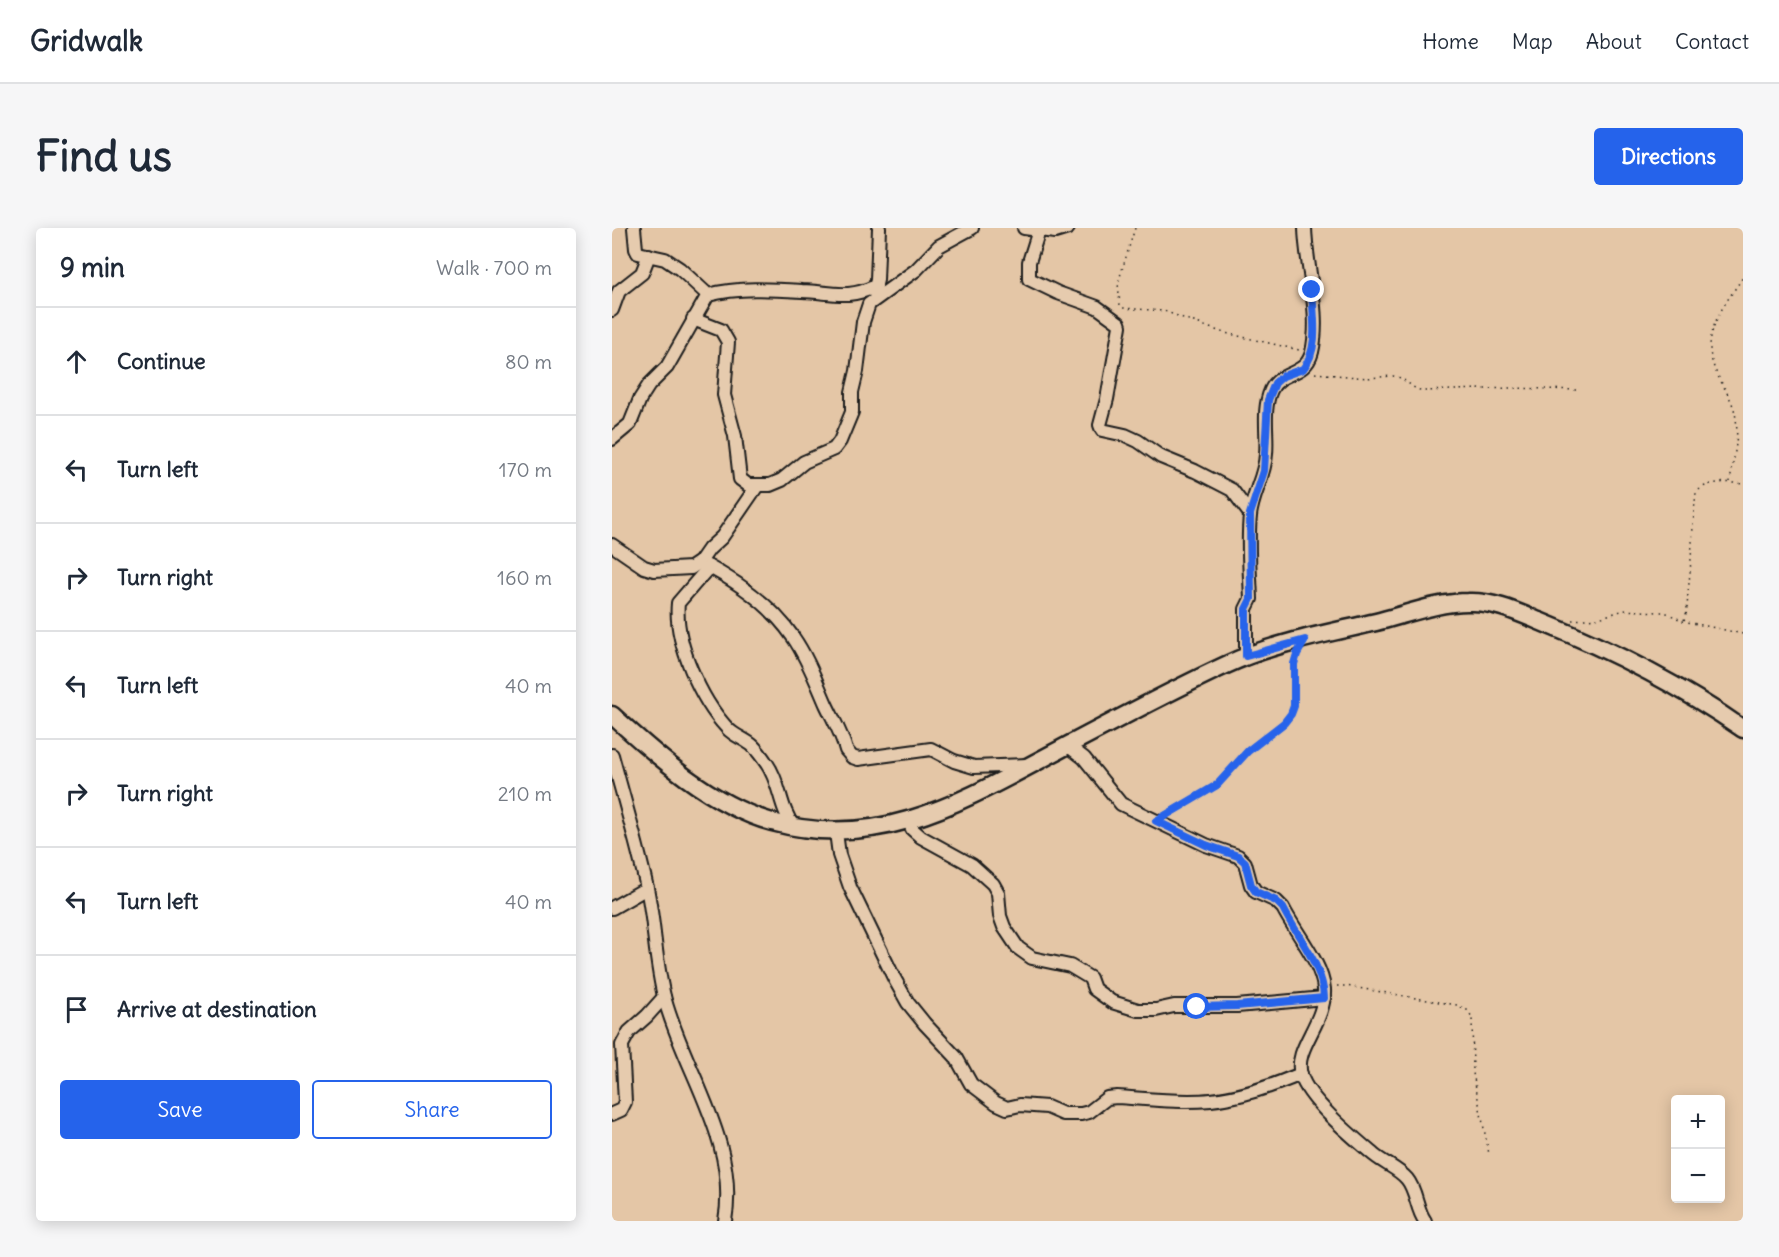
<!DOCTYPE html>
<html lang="en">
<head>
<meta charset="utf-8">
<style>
  :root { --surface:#fff; --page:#f6f6f7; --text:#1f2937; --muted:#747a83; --line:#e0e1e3; --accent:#2563eb }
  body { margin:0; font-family:Delius,sans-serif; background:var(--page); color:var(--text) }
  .controls { position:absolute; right:18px; bottom:18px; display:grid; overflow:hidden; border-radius:6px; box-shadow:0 3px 15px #0003 }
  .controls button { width:54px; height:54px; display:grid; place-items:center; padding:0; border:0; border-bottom:2px solid var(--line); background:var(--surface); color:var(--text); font:30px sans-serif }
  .stop { position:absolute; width:18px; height:18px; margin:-14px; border:4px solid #2563eb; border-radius:50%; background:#fff }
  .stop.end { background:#2563eb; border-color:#fff; box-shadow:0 2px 6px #0008 }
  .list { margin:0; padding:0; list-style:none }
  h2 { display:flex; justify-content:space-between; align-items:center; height:78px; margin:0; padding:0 24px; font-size:26px }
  h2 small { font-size:20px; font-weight:400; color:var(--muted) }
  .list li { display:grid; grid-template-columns:39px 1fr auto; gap:18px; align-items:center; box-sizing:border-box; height:108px; padding:0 24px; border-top:2px solid var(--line) }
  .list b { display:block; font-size:22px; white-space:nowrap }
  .list em { font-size:20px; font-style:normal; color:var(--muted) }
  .actions { display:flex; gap:12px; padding:18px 24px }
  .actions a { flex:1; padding:14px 0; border:2px solid var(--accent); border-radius:6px; text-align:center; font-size:21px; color:var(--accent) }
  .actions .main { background:var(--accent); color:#fff }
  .icon { flex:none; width:33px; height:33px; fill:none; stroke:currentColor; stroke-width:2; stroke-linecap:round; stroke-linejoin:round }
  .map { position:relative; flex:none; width:1131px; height:993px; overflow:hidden; border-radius:6px }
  header { display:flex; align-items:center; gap:36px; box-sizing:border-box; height:84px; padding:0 30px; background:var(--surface); border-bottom:2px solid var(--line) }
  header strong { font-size:28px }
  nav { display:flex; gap:33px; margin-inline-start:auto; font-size:21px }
  .intro { display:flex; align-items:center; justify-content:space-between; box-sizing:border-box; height:144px; padding:0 36px }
  h1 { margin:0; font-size:42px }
  .button { padding:15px 27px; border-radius:6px; background:var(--accent); color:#fff; font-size:21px; font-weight:700 }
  main { display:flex; gap:36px; padding:0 36px }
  aside { flex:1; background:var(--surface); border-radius:6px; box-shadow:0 3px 15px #0003 }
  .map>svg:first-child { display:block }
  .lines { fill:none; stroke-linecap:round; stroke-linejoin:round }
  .street-casing { stroke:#1c1c1c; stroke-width:16 }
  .secondary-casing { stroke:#1c1c1c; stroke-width:21 }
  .path { stroke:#1c1c1c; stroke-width:1.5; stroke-dasharray:1.5 4.5; stroke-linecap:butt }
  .street { stroke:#e6cbae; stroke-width:12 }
  .secondary { stroke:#e6cbae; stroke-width:16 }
  .route { stroke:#2563eb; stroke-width:8 }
</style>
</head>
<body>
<header>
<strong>Gridwalk</strong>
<nav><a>Home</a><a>Map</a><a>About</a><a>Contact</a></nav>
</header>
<div class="intro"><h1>Find us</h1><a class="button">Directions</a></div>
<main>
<aside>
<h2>9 min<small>Walk · 700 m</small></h2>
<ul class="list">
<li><svg class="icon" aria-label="ahead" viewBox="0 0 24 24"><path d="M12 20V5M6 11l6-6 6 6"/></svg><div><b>Continue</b></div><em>80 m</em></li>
<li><svg class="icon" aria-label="left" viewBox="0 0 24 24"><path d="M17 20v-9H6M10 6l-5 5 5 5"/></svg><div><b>Turn left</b></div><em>170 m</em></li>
<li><svg class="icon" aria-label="right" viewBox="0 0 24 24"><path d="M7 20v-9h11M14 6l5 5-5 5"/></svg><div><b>Turn right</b></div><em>160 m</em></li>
<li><svg class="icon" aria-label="left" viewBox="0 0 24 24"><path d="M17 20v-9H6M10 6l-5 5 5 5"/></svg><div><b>Turn left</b></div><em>40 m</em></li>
<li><svg class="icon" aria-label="right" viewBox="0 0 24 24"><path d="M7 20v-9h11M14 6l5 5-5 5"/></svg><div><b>Turn right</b></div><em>210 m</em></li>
<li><svg class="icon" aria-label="left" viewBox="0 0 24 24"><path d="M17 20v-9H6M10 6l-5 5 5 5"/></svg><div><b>Turn left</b></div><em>40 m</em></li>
<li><svg class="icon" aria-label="arrive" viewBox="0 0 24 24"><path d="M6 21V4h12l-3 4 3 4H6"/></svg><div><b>Arrive at destination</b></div></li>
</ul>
<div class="actions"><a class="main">Save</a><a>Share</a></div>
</aside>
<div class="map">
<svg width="1131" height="993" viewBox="0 0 1131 993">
  <rect width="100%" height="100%" fill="#e4c6a6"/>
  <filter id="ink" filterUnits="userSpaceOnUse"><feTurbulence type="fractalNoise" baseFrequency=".0167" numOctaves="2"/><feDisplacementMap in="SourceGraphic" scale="12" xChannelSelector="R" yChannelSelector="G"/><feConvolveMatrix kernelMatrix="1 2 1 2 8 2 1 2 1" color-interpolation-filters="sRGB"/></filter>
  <g filter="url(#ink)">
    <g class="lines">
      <defs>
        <g id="street">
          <path d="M 22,0 L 24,21 L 26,25 L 53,31 L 68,41 L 96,67 C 126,59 159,61 190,63 C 220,64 235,72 264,58"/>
          <polyline points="412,0 443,4 456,0"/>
          <polyline points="427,2 417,34 417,51 446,65 485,79 507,95 508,98 495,171 488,197 490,202 513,207 526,213 549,229 583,243 620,262 638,286"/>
          <polyline points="262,64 265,52 267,0"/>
          <polyline points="0,82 7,63 30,45 37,27"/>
          <polyline points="81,91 109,102 116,114 112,167 123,208 128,251 136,257 158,257 170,252 192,234 222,221 228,213 240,184 240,164 245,143 251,94 257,76 304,42 327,18 360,0"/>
          <polyline points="0,211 18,196 28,171 37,157 55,139 96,67"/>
          <polyline points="0,317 32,339 42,342 79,340 88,334 97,321 110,309 145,258"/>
          <path d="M 88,334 C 123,352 159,376 181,409 C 195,429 204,453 214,476 C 221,491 230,506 234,522 L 240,529 L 246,531 L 319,521 L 342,533 L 362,539 L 416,537"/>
          <path d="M 97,339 L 66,375 C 62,414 89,472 115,500 C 122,508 133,511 141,518 C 146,523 151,530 155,536 C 169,556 167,579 182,599"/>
          <path d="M 634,428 L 634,381 L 639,371 C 638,344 635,315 638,288 C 640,267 653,248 654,226 C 656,206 650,182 659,162 C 669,141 693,150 700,124 C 709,85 694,39 693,0"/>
          <path d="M 455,517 L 472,530 L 509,576 L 594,617 L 626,628 L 633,635 L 639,657 L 644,664 L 664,673 L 671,680 C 683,704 710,735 712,761 C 714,795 681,820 689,847 C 696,872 742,910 762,927 C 773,936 787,941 795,951 C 805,963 804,981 813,993"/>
          <path d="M 0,527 C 12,571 25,615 35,660 C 43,697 43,735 53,772 C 73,845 127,914 113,993"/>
          <polyline points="297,593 300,601 309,609 360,637 381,656 386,665 388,688 392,699 406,720 420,730 458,738 478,750 482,761 500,774 526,782 544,782 562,778 625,778 712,770"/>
          <path d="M 224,604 L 227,627 L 238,659 L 282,750 L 296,775 L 313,796 L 344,829 L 359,856 L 384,875 L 395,880 L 408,877 L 435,879 L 451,886 L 469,886 L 477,884 L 495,870 L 505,869 C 536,871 568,875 599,872 C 630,869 660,858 689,846"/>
          <polyline points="0,680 35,660"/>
          <polyline points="0,886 9,882 13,874 10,817 17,804 35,788 52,769"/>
        </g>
        <path id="secondary" d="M 0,487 C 45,528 99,577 160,594 C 270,624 354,571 447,522 C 502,493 558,463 614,437 C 661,415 714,406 764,394 C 792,387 827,374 856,374 C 881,373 905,384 927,393 C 999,422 1068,457 1131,501"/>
      </defs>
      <use href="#street" class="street-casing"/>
      <use href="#secondary" class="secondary-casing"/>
      <g class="path">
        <polyline points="523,0 506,55 508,77 511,80 552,83 609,104 687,122"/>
        <polyline points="703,145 755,150 781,148 789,150 804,161 812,163 900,160 966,162"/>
        <path d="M 1118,254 C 1121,232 1128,207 1123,185 C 1119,166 1102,147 1099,129 C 1093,99 1116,72 1131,49"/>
        <polyline points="960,392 987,390 1012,382 1046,384 1053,384 1071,393 1131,406"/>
        <path d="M 1072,392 C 1076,384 1075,374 1076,364 C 1080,332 1080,298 1084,265 C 1094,252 1117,254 1131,256"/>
        <path d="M 558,586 C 577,576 597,565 612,551 C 622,541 629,529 640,520 C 653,509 674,499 680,482 C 686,467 681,445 684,428"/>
        <polyline points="725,758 734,758 845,777 855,782 860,789 861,845 877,926"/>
      </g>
      <use href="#street" class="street"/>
      <use href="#secondary" class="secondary"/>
    </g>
  </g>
  <g class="lines" filter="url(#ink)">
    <path class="route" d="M 585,779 L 625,778 L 712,770 C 711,737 685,709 671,680 L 664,673 L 644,664 L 639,657 L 633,634 L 626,628 L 594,617 L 544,593 L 605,557 L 636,523 L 672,495 L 679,486 L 682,478 L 682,436 L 685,426 L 693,412 L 634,428 L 634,381 L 639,371 L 638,286 L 652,243 L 656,172 L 663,155 L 671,148 L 691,141 C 708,120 701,88 700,62"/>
  </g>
</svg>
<div class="controls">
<button>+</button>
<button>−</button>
</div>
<div class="stop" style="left:585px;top:779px"></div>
<div class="stop end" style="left:700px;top:62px"></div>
</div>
</main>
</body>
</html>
